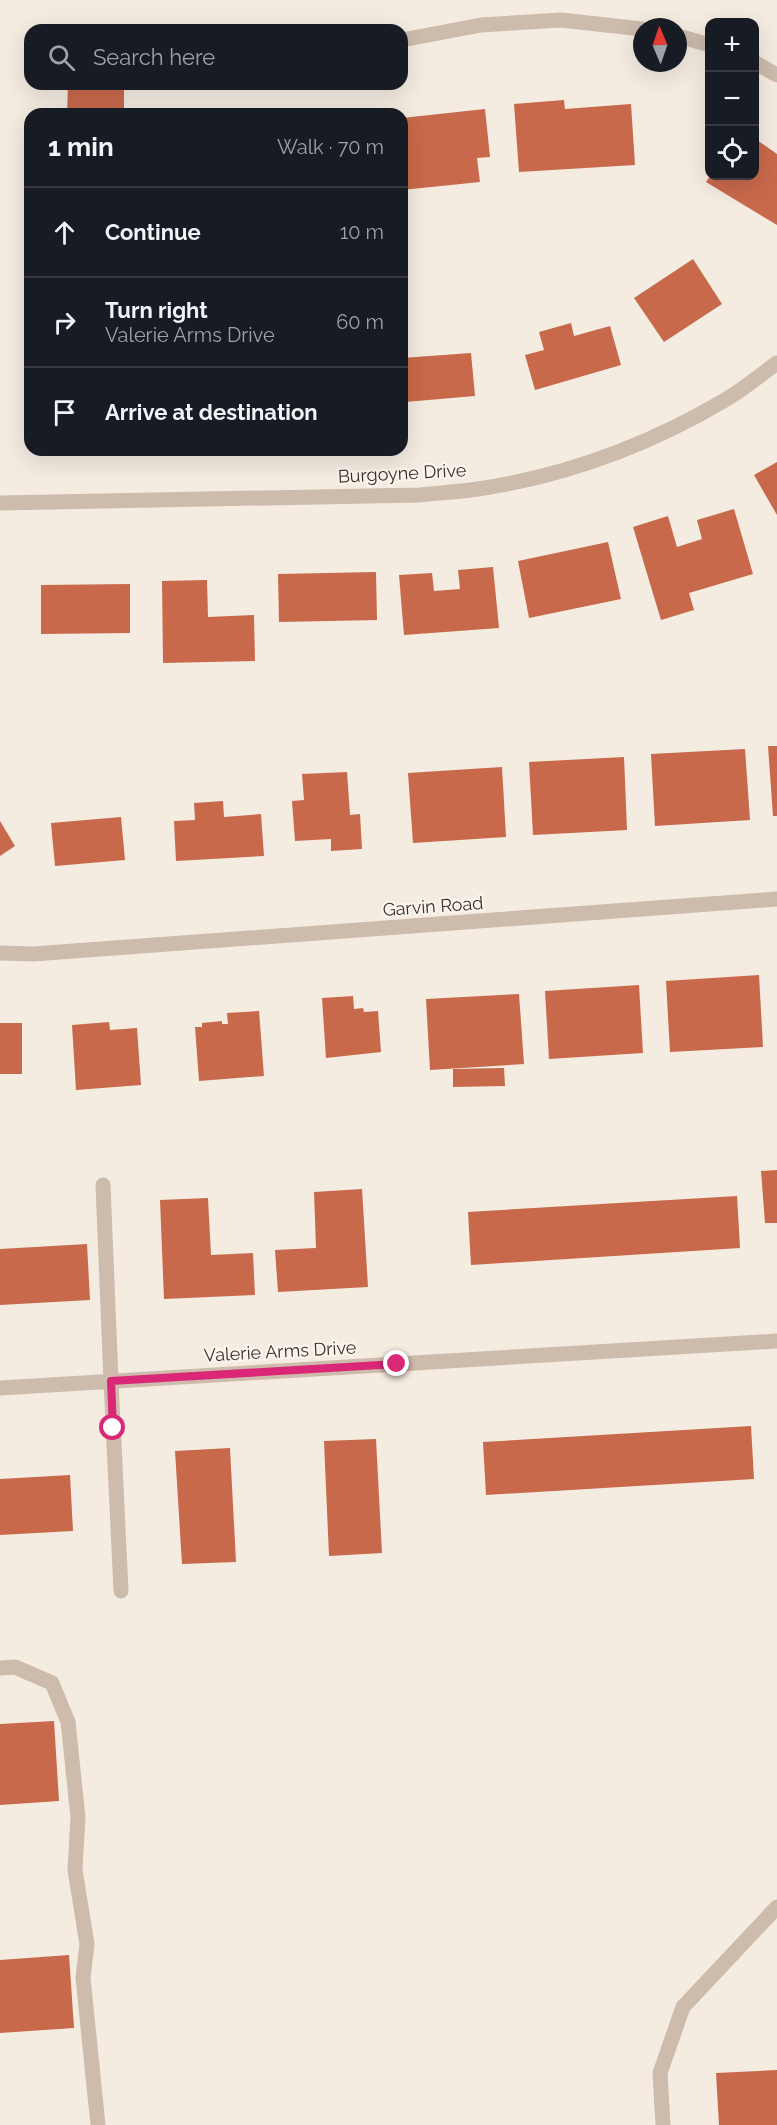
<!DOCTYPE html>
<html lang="en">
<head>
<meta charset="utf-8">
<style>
  :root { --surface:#171b24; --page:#20242c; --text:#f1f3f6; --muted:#9ea1a6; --line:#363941 }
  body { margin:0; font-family:Raleway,sans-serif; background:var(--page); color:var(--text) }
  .controls { position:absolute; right:18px; top:18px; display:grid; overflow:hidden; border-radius:12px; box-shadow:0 6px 24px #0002 }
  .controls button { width:54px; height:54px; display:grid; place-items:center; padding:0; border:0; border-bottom:2px solid var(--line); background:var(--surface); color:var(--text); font:30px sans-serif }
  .compass { position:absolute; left:633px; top:18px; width:54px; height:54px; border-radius:50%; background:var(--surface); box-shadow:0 6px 24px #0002; rotate:358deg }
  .stop { position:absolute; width:18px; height:18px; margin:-14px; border:4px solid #db2777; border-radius:50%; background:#fff }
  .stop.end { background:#db2777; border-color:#fff; box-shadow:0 2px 6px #0008 }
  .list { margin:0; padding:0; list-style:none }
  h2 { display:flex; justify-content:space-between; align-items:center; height:78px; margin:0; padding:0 24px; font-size:26px }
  h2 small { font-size:20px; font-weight:400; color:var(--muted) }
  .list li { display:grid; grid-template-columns:39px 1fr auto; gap:18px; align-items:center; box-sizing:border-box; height:90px; padding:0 24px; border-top:2px solid var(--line) }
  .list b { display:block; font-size:22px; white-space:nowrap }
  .list p { margin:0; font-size:20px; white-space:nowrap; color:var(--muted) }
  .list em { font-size:20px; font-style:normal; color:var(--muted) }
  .icon { flex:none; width:33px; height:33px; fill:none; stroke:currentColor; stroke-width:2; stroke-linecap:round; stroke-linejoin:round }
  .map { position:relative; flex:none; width:777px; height:2125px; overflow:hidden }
  .search { position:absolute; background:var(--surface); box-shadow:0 6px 24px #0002; left:24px; top:24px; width:384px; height:66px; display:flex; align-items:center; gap:15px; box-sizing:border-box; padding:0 21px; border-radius:18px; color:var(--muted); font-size:22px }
  .panel { position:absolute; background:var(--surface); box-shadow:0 6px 24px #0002; left:24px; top:108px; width:384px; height:348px; border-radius:18px }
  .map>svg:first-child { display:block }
  .building { fill:#c8694b }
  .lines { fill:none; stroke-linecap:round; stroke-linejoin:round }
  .service { stroke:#cdbbac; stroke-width:15 }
  .minor { stroke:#cdbbac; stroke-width:15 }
  .route { stroke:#db2777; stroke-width:8 }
  .labels { text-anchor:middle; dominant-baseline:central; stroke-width:4.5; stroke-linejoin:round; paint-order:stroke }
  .street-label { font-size:18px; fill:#3b302b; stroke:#fbf5ee }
</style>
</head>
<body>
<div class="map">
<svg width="777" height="2125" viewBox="0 0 777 2125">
  <rect width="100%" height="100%" fill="#f4ebe1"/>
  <g class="building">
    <polygon points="68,84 124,84 124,114 67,114"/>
    <polygon points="564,100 565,109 631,104 635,165 519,172 514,104"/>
    <polygon points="485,109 490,157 477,158 480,182 402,190 402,118"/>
    <polygon points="754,138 777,154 777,225 706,182 710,176 754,176"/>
    <polygon points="693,259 722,304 664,342 634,298"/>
    <polygon points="571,323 574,336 610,326 621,365 535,390 525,355 544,350 539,332"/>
    <polygon points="471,353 475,396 405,402 402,358"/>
    <polygon points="777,462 777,515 754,475"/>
    <polygon points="734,509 753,574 689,593 694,610 661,620 633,527 668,516 677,547 702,539 697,520"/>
    <polygon points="608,542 621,599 529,618 518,561"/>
    <polygon points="493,567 499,628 404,635 399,575 432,573 434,591 460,589 458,570"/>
    <polygon points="376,572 377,620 279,622 278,574"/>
    <polygon points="207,580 208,617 254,615 255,661 163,663 162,581"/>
    <polygon points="130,584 130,633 41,634 41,585"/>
    <polygon points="768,746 777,746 777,816 773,816"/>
    <polygon points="745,749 750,820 655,826 651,754"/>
    <polygon points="624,757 627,830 533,835 529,762"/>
    <polygon points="502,767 506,837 413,843 408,773"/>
    <polygon points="347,772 350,815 360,814 362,849 331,851 331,839 295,841 292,801 304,800 302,774"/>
    <polygon points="223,801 224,817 261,814 264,856 176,861 174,821 195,820 194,803"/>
    <polygon points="121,817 125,860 55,866 51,823"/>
    <polygon points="0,821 15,846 0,856"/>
    <polygon points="759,975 763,1047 670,1052 666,981"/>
    <polygon points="639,985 643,1053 549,1059 545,991"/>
    <polygon points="519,994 524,1064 430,1070 426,999"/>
    <polygon points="353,996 354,1009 363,1008 364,1012 378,1011 381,1052 326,1058 322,998"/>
    <polygon points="259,1011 264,1076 199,1081 195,1027 202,1027 202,1023 222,1021 222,1024 228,1024 227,1013"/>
    <polygon points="109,1022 110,1030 137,1028 141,1085 76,1090 72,1025"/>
    <rect x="0" y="1023" width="22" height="51"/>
    <polygon points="504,1068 505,1086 453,1087 453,1069"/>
    <polygon points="777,1170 777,1223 765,1223 761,1171"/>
    <polygon points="362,1189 368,1287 278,1292 275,1250 316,1248 314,1192"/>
    <polygon points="737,1196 740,1248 471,1265 468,1212"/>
    <polygon points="208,1198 211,1255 253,1253 255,1295 164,1299 160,1200"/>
    <polygon points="87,1244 90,1300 0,1305 0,1249"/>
    <polygon points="751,1426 754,1479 486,1495 483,1442"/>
    <polygon points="376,1439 382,1553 329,1556 324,1441"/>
    <polygon points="230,1448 236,1562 182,1564 175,1451"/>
    <polygon points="70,1475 73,1531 0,1535 0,1479"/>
    <polygon points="54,1721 59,1801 0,1805 0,1724"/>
    <polygon points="69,1955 74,2028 0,2033 0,1960"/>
    <polygon points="777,2070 777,2125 719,2125 716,2073"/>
  </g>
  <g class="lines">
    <g class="service">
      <polyline points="111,1381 121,1591"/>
      <polyline points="0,1668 15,1667 52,1683 68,1722 78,1817 75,1870 87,1944 83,1978 98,2125"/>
      <polyline points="663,2125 660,2073 683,2007 777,1907"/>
    </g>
    <g class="minor">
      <polyline points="678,36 710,45"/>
      <polyline points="402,40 481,25 561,20 642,29"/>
      <polyline points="754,62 777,75"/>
      <path d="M 0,503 L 419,495 C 438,493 458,492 478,489 C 565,476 649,445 725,400 C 743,390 760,375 777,363"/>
      <polyline points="0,953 33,954 777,899"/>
      <polyline points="103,1185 111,1381"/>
      <polyline points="0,1388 777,1341"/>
    </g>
  </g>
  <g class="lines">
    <polyline class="route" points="113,1428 111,1381 397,1364"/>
  </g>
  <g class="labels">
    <g class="street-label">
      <text transform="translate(402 473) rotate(-3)">Burgoyne Drive</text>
      <text transform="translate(433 906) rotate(-4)">Garvin Road</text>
      <text transform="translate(280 1351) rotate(-3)">Valerie Arms Drive</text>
    </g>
  </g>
</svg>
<div class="controls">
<button>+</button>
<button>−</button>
<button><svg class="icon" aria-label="locate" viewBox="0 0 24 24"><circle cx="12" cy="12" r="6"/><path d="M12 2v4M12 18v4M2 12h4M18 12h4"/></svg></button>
</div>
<svg class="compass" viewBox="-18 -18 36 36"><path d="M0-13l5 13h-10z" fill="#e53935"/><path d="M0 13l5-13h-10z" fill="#9ea1a6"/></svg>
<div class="stop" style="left:113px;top:1428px"></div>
<div class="stop end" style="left:397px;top:1364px"></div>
<div class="search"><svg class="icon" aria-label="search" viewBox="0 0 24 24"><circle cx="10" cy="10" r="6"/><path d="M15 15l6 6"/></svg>Search here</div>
<section class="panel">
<h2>1 min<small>Walk · 70 m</small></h2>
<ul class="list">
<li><svg class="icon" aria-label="ahead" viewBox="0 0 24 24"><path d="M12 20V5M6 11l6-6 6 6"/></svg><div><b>Continue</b></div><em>10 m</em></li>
<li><svg class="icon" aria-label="right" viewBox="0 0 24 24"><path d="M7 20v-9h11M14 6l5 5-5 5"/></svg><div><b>Turn right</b><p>Valerie Arms Drive</p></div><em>60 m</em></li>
<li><svg class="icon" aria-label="arrive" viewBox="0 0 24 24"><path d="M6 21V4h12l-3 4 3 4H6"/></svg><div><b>Arrive at destination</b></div></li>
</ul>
</section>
</div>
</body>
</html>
